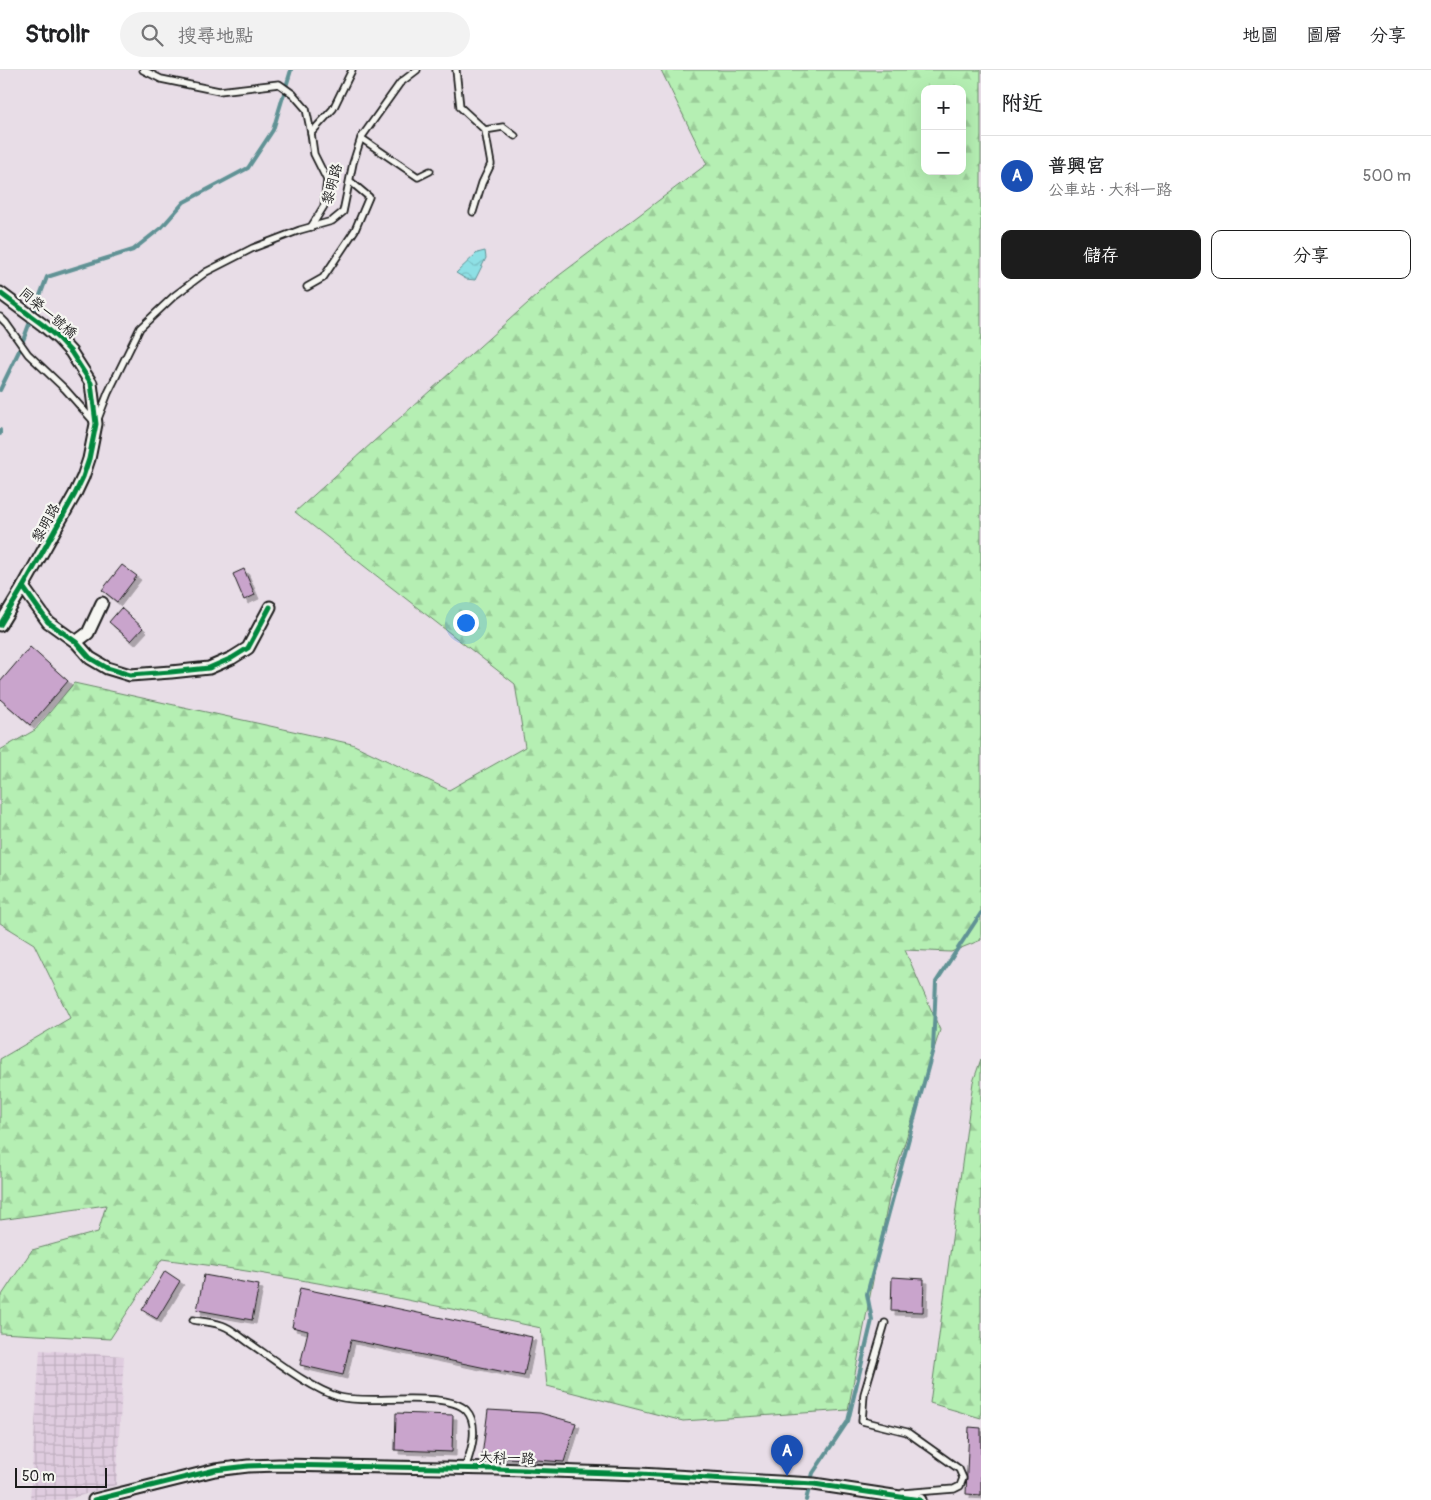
<!DOCTYPE html>
<html lang="zh-TW">
<head>
<meta charset="utf-8">
<style>
  :root { --surface:#fff; --page:#f2f2f2; --text:#202124; --muted:#757577; --line:#e0e0e0; --accent:#1c1c1c }
  body { margin:0; font-family:Pangolin,"LXGW WenKai TC",sans-serif; background:var(--page); color:var(--text) }
  .controls { position:absolute; right:15px; top:15px; display:grid; overflow:hidden; border-radius:10px; box-shadow:0 5px 20px #0002 }
  .controls button { width:45px; height:45px; display:grid; place-items:center; padding:0; border:0; border-bottom:1px solid var(--line); background:var(--surface); color:var(--text); font:25px sans-serif }
  .scale { position:absolute; left:15px; bottom:12px; width:92px; box-sizing:border-box; padding-left:5px; border:2px solid #1c1c1c; border-top:0; font-size:14px; line-height:18px; white-space:nowrap; color:#1c1c1c; -webkit-text-stroke:4px #f6f6f2; paint-order:stroke }
  .you { position:absolute; left:465px; top:552px; width:18px; height:18px; margin:-12px; border:4px solid #fff; border-radius:50%; background:#1a73e8; box-shadow:0 0 0 8px #1a73e833 }
  .badge { display:grid; place-items:center; width:32px; height:32px; border-radius:50%; background:var(--accent); color:#fff; font-size:16px; font-weight:700 }
  .pin { position:absolute; translate:-50% -41px; filter:drop-shadow(0 1px 2px #0008) }
  .pin::after { content:''; position:absolute; top:26px; width:18px; height:15px; background:inherit; clip-path:polygon(0 0,100% 0,50% 100%) }
  .list { margin:0; padding:0; list-style:none }
  h2 { display:flex; justify-content:space-between; align-items:center; height:65px; margin:0; padding:0 20px; font-size:21px }
  h2 small { font-size:16px; font-weight:400; color:var(--muted) }
  .list li { display:grid; grid-template-columns:32px 1fr auto; gap:15px; align-items:center; box-sizing:border-box; height:80px; padding:0 20px; border-top:1px solid var(--line) }
  .list b { display:block; font-size:19px; white-space:nowrap }
  .list p { margin:0; font-size:16px; white-space:nowrap; color:var(--muted) }
  .list em { font-size:16px; font-style:normal; color:var(--muted) }
  .actions { display:flex; gap:10px; padding:15px 20px }
  .actions a { flex:1; padding:11px 0; border:1px solid var(--accent); border-radius:10px; text-align:center; font-size:18px; color:var(--accent) }
  .actions .main { background:var(--accent); color:#fff }
  .icon { flex:none; width:28px; height:28px; fill:none; stroke:currentColor; stroke-width:2; stroke-linecap:round; stroke-linejoin:round }
  .map { position:relative; flex:none; width:981px; height:1430px; overflow:hidden }
  header { display:flex; align-items:center; gap:30px; box-sizing:border-box; height:70px; padding:0 25px; background:var(--surface); border-bottom:1px solid var(--line) }
  header strong { font-size:24px }
  nav { display:flex; gap:28px; margin-inline-start:auto; font-size:18px }
  .search { width:350px; height:45px; background:var(--page); display:flex; align-items:center; gap:12px; box-sizing:border-box; padding:0 18px; border-radius:28px; color:var(--muted); font-size:19px }
  main { display:flex }
  aside { flex:1; background:var(--surface) }
  .map>svg:first-child { display:block }
  .industrial { fill:url(#industrial-grid) }
  .forest { fill:url(#forest-firs); stroke:#688668; fill-rule:evenodd }
  .water { fill:url(#water-waves); stroke:#609295 }
  .lines { fill:none; stroke-linecap:round; stroke-linejoin:round }
  .stream { stroke:#609295; stroke-width:4 }
  .building { fill:#c9a4cc; stroke:#1c1c1c; filter:url(#shadow) }
  .lane-casing { stroke:#1c1c1c; stroke-width:9 }
  .street-casing { stroke:#1c1c1c; stroke-width:15 }
  .lane { stroke:#f6f6f2; stroke-width:5.5 }
  .street { stroke:#f6f6f2; stroke-width:11 }
  .cycleway-casing { stroke:#f6f6f2; stroke-width:8 }
  .cycleway { stroke:#00873e; stroke-width:5 }
  .labels { text-anchor:middle; dominant-baseline:central; stroke-width:4.5; stroke-linejoin:round; paint-order:stroke }
  .street-label { font-size:14px; fill:#1c1c1c; stroke:#f6f6f2 }
</style>
</head>
<body>
<header>
<strong>Strollr</strong>
<div class="search"><svg class="icon" aria-label="search" viewBox="0 0 24 24"><circle cx="10" cy="10" r="6"/><path d="M15 15l6 6"/></svg>搜尋地點</div>
<nav><a>地圖</a><a>圖層</a><a>分享</a></nav>
</header>
<main>
<div class="map">
<svg width="981" height="1430" viewBox="0 0 981 1430">
  <defs>
    <pattern id="industrial-grid" width="8" height="8" patternUnits="userSpaceOnUse" patternTransform="scale(1.25)"><rect width="8" height="8" fill="#dfccdf"/><path d="M0 4h8M4 0v8" fill="none" stroke="#bfafbf"/></pattern>
    <pattern id="forest-firs" width="22" height="20" patternUnits="userSpaceOnUse" patternTransform="scale(1.25)"><rect width="22" height="20" fill="#b5efb3"/><path d="M5 1l3.5 6h-7zM16 11l3.5 6h-7z" fill="#9bcc99"/></pattern>
    <pattern id="water-waves" width="16" height="10" patternUnits="userSpaceOnUse" patternTransform="scale(1.25)"><rect width="16" height="10" fill="#8ee0e5"/><path d="M0 5q4-4 8 0t8 0" fill="none" stroke="#7ac0c4"/></pattern>
    <filter id="shadow"><feDropShadow dx="4" dy="4" stdDeviation="0" flood-color="#0004"/></filter>
  </defs>
  <rect width="100%" height="100%" fill="#e8dde7"/>
  <filter id="ink" filterUnits="userSpaceOnUse"><feTurbulence type="fractalNoise" baseFrequency=".02" numOctaves="2"/><feDisplacementMap in="SourceGraphic" scale="10" xChannelSelector="R" yChannelSelector="G"/><feConvolveMatrix kernelMatrix="1 2 1 2 8 2 1 2 1" color-interpolation-filters="sRGB"/></filter>
  <g filter="url(#ink)">
    <polygon class="industrial" points="40,1280 124,1286 116,1415 66,1430 30,1430"/>
    <g class="forest">
      <path d="M 661,0 L 981,0 L 981,870 L 951,882 L 905,880 L 940,960 L 891,1117 L 848,1340 L 683,1351 L 547,1316 L 541,1258 C 416,1231 290,1205 162,1189 L 110,1269 L 0,1263 L 0,1228 L 32,1180 L 98,1162 L 106,1135 L 0,1150 L 0,989 L 70,948 L 34,874 L 0,853 L 0,680 L 35,660 L 74,613 L 352,674 L 449,720 L 525,677 L 515,614 L 295,442 L 557,207 L 707,94 ZM 925,19 L 962,19 L 962,101 L 925,101 Z"/>
      <polygon points="981,989 981,1348 930,1333 973,1012"/>
    </g>
    <polygon class="water" points="485,181 486,188 475,210 466,209 456,203 477,183"/>
    <g class="lines">
      <g class="stream">
        <polyline points="0,320 19,281 47,207 133,180 162,157 184,132 248,98 273,60 291,0"/>
        <polyline points="0,360 0,364"/>
        <polyline points="806,1430 813,1403 848,1351 872,1250 867,1224 933,979 936,912 981,843"/>
      </g>
    </g>
    <g class="building">
      <polygon points="122,495 137,506 117,532 102,520"/>
      <polygon points="244,499 255,525 244,530 233,504"/>
      <polygon points="121,538 143,558 131,571 109,552"/>
      <polygon points="30,577 68,611 30,655 0,629 0,612"/>
      <polygon points="165,1201 180,1211 157,1249 142,1240"/>
      <polygon points="204,1205 259,1215 252,1250 197,1240"/>
      <polygon points="892,1207 924,1209 923,1242 891,1241"/>
      <polygon points="300,1218 532,1267 524,1306 351,1270 343,1305 300,1295 308,1261 292,1257"/>
      <polygon points="488,1340 540,1343 576,1353 564,1392 482,1386"/>
      <polygon points="396,1343 453,1345 452,1382 395,1380"/>
      <polygon points="969,1357 981,1358 981,1425 966,1424"/>
    </g>
    <g class="lines">
      <defs>
        <g id="lane">
          <polyline points="143,0 161,9 219,21 279,14 293,24 306,39 311,63 314,84 327,110 324,136 311,157"/>
          <polyline points="456,0 460,37 485,60 491,94 482,113 473,142"/>
          <polyline points="485,60 503,57 515,66"/>
          <polyline points="311,63 333,39 352,0"/>
          <polyline points="361,68 418,107 430,101"/>
          <polyline points="307,217 323,208 355,160 369,127 350,111"/>
          <polyline points="0,247 6,253 28,284 65,319 96,354 108,323 140,258 174,226 206,202 253,178 300,160 332,151 343,142 353,93 361,68 400,13 417,0"/>
          <path d="M 193,1250 C 203,1252 217,1252 226,1257 C 234,1261 241,1267 248,1272 C 273,1289 311,1319 339,1327 C 369,1335 445,1320 466,1340 C 480,1355 471,1382 465,1398"/>
          <polyline points="885,1253 864,1324 862,1351 907,1362 959,1399 963,1408 960,1416 954,1419 903,1423"/>
        </g>
        <g id="street">
          <polyline points="0,223 43,255 58,268 71,282 91,313 96,354 89,389 83,407 75,424 23,517 0,555"/>
          <polyline points="23,517 48,552 76,572 90,588 107,598 130,605 171,602 209,598 232,588 248,578 270,537"/>
          <polyline points="76,572 88,563 102,533"/>
          <polyline points="94,1430 215,1400 248,1396 279,1395 496,1399 640,1404 814,1414 920,1430"/>
        </g>
      </defs>
      <use href="#lane" class="lane-casing"/>
      <use href="#street" class="street-casing"/>
      <use href="#lane" class="lane"/>
      <use href="#street" class="street"/>
      <defs>
        <g id="cycleway">
          <polyline points="0,223 43,255 58,268 71,282 91,313 96,354 89,389 83,407 75,424 23,517 0,555"/>
          <polyline points="23,517 48,552 76,572 90,588 107,598 130,605 171,602 209,598 232,588 248,578 270,537"/>
          <polyline points="94,1430 215,1400 248,1396 279,1395 496,1399 640,1404 814,1414 920,1430"/>
        </g>
      </defs>
      <use href="#cycleway" class="cycleway-casing"/>
      <use href="#cycleway" class="cycleway"/>
    </g>
  </g>
  <g class="labels">
    <g class="street-label">
      <text transform="translate(332 114) rotate(-75)">黎明路</text>
      <text transform="translate(48 243) rotate(40)">同榮一號橋</text>
      <text transform="translate(46 453) rotate(-61)">黎明路</text>
      <text transform="translate(507 1388) rotate(2)">大科一路</text>
    </g>
  </g>
</svg>
<div class="controls">
<button>+</button>
<button>−</button>
</div>
<div class="scale">50 m</div>
<div class="you"></div>
<div class="pin badge" style="left:787px;top:1406px;background:#1a4fb4">A</div>
</div>
<aside>
<h2>附近<small></small></h2>
<ul class="list">
<li><span class="badge" style="background:#1a4fb4">A</span><div><b>普興宮</b><p>公車站 · 大科一路</p></div><em>500 m</em></li>
</ul>
<div class="actions"><a class="main">儲存</a><a>分享</a></div>
</aside>
</main>
</body>
</html>
